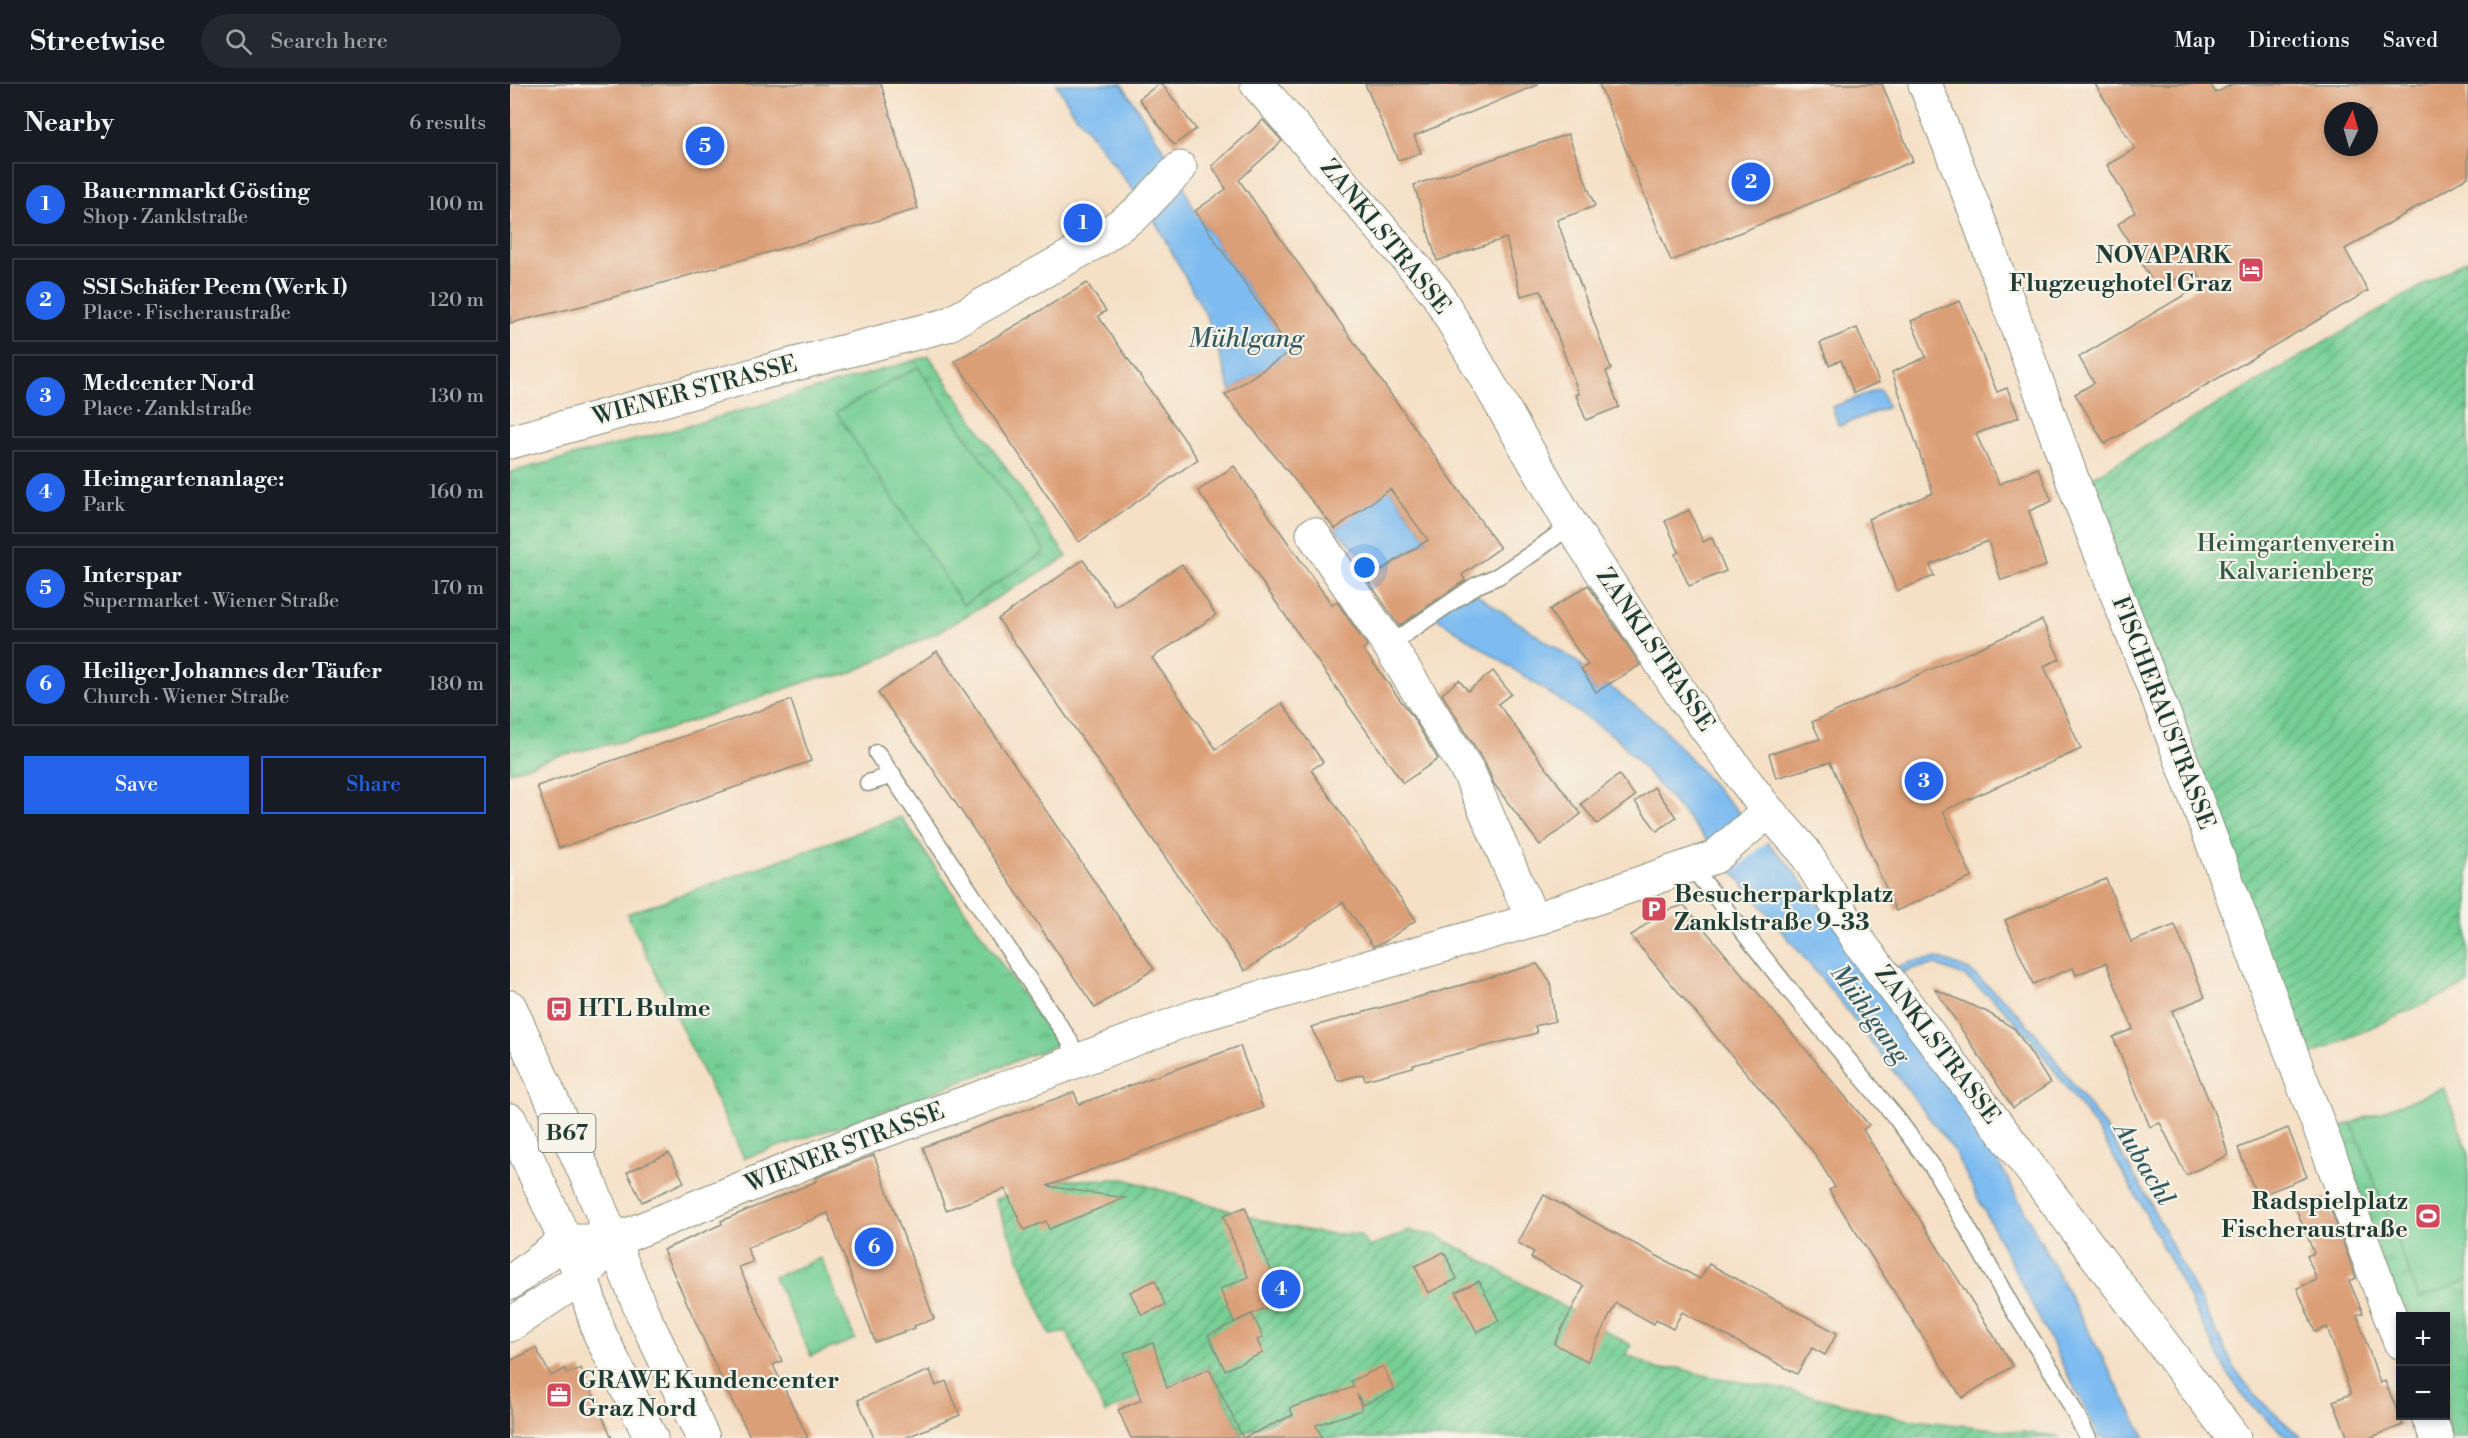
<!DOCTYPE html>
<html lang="en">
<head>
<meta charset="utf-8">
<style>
  :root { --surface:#171b24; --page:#242831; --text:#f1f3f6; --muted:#9ea1a6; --line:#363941; --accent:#2563eb }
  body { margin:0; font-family:"Libre Bodoni",serif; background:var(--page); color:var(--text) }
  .controls { position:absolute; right:18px; bottom:18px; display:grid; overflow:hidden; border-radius:0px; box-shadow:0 3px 9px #0003 }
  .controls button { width:54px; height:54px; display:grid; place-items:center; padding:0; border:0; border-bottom:2px solid var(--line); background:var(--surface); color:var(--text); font:30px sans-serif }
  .compass { position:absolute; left:1814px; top:18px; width:54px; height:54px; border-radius:50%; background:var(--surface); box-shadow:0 3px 9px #0003; rotate:5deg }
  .you { position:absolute; left:855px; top:484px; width:21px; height:21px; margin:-15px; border:4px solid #fff; border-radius:50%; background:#1a73e8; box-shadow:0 0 0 9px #1a73e833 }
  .badge { display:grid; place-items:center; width:39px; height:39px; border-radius:50%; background:var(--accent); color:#fff; font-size:20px; font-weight:700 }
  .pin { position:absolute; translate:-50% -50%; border:3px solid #fff; box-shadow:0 2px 6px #0006 }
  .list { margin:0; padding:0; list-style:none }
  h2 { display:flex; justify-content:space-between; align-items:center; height:78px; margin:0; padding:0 24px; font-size:26px }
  h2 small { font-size:20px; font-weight:400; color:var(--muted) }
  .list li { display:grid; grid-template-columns:39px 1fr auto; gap:18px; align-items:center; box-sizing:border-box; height:84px; margin:0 12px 12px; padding:0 12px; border:2px solid var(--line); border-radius:0px }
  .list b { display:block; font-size:22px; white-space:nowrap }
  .list p { margin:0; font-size:20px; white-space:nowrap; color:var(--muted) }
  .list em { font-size:20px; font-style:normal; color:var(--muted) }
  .actions { display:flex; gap:12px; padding:18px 24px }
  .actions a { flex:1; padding:14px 0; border:2px solid var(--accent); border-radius:0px; text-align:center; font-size:21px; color:var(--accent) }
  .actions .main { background:var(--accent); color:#fff }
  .icon { flex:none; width:33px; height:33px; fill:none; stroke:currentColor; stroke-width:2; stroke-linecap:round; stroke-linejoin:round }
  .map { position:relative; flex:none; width:1958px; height:1354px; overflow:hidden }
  header { display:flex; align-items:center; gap:36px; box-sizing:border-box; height:84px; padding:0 30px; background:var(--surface); border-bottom:2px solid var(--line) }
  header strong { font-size:28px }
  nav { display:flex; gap:33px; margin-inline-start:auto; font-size:21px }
  .search { width:420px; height:54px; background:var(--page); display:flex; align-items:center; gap:15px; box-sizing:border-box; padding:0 21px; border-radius:33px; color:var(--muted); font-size:22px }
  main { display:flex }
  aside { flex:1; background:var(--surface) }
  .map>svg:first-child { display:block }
  .grass { fill:url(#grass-tufts); stroke:#4a8664; stroke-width:1.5 }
  .garden { fill:url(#garden-furrows); stroke:#4a8664; stroke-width:1.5 }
  .pitch { fill:#76cf95; stroke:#4a8664; stroke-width:1.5 }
  .water { fill:#7dbbf0; stroke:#4e7c92; stroke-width:1.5 }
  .pier { fill:#f5e0c6 }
  .building { fill:#db9f77; fill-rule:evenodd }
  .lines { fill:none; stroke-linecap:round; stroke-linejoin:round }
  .service-casing { stroke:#8a8e7d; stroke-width:19 }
  .minor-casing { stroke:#8a8e7d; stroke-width:35 }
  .tertiary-casing { stroke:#8a8e7d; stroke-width:35 }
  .primary-casing { stroke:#8a8e7d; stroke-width:35 }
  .service { stroke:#fff; stroke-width:16 }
  .minor { stroke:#fff; stroke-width:33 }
  .tertiary { stroke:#fff; stroke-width:33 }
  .primary { stroke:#fff; stroke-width:33 }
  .labels { text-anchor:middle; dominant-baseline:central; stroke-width:4.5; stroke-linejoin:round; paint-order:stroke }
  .shield { fill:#f7f3e8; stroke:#60746a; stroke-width:1.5 }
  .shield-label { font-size:22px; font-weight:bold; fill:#1f3d34 }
  .street-label { font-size:24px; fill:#1f3d34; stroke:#f7f3e8 }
  .poi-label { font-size:24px; font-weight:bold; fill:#1f3d34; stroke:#f7f3e8; text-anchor:start }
  .park-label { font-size:24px; fill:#305a47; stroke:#f7f3e8 }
  .water-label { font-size:26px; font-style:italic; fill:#365c63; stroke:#f7f3e8 }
</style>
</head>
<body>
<header>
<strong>Streetwise</strong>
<div class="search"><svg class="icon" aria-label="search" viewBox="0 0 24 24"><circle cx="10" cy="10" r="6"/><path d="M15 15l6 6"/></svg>Search here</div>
<nav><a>Map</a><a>Directions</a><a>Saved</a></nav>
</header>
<main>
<aside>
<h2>Nearby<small>6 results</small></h2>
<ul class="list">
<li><span class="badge">1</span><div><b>Bauernmarkt Gösting</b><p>Shop · Zanklstraße</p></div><em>100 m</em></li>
<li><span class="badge">2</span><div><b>SSI Schäfer Peem (Werk I)</b><p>Place · Fischeraustraße</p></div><em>120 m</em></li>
<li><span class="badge">3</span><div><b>Medcenter Nord</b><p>Place · Zanklstraße</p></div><em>130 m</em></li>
<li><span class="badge">4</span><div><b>Heimgartenanlage:</b><p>Park</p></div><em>160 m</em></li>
<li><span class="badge">5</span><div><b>Interspar</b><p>Supermarket · Wiener Straße</p></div><em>170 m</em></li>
<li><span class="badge">6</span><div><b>Heiliger Johannes der Täufer</b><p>Church · Wiener Straße</p></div><em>180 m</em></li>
</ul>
<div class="actions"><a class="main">Save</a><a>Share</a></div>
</aside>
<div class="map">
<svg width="1958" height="1354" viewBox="0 0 1958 1354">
  <defs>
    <pattern id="grass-tufts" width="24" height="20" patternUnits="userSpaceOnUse" patternTransform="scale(1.5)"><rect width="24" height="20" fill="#76cf95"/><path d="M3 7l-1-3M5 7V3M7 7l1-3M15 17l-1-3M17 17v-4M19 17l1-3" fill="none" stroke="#60a97a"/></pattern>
    <pattern id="garden-furrows" width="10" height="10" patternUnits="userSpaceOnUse" patternTransform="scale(1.5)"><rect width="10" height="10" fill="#76cf95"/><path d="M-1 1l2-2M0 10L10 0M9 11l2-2" fill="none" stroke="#60a97a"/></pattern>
  </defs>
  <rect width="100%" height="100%" fill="#f7f3e8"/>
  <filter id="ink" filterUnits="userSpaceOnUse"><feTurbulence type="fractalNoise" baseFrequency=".0167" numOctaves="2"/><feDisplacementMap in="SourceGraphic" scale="12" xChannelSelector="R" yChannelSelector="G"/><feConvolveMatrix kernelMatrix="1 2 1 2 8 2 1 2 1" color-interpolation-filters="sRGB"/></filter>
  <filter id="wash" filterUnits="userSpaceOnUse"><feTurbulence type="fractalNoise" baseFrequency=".008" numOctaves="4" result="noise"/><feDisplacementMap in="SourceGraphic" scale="24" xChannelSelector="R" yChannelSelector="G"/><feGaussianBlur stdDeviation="1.35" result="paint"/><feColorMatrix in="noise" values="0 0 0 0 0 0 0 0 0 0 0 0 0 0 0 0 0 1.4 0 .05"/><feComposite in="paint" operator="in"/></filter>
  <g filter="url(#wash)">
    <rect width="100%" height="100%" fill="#f5e0c6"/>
    <g class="grass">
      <polygon points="419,272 557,473 430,547 336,591 307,594 141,651 47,672 0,688 0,388 168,345"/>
      <polygon points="391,733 547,961 353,1035 234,1074 117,830"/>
      <polygon points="1934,1004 1958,1068 1958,1354 1939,1354 1936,1332 1936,1232 1893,1232 1823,1046"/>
    </g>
    <g class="garden">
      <polygon points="1958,175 1958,900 1792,975 1574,398"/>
      <polygon points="615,1095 758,1138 811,1149 850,1151 860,1163 898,1147 928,1152 1121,1261 1116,1270 1149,1286 1169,1284 1193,1291 1281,1307 1395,1335 1548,1352 1550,1354 788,1354 777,1331 732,1350 699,1283 595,1329 557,1248 540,1251 485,1115 555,1096"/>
    </g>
    <g class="pitch">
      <polygon points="408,283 535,467 453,521 326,328"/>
      <polygon points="1934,1004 1958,1068 1958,1196 1909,1214 1842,1039"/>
      <polygon points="311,1174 345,1255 301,1272 264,1193"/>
    </g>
    <g class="water">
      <polygon points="546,0 612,0 662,79 685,127 789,279 754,285 721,307 698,235 640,128 563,27"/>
      <polygon points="1370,305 1378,323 1329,342 1322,323"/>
      <polygon points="876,400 918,456 868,487 825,445"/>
      <polygon points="957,499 969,512 1073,582 1070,583 1085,607 1098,601 1149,640 1214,713 1279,781 1342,864 1367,890 1401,878 1428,874 1459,886 1498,919 1527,951 1597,1046 1637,1113 1726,1286 1744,1311 1792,1354 1778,1354 1736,1316 1717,1288 1628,1115 1591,1051 1522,956 1491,922 1454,892 1425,881 1401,885 1372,896 1456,1023 1495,1090 1635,1354 1590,1354 1443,1065 1330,917 1195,754 1108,655 921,530"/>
    </g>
    <polygon class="pier" points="1237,733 1259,756 1221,790 1196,760"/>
    <g id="blocks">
      <g class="building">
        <polygon points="0,0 371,0 408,125 76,221 0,239"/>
        <polygon points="649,0 652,0 686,45 664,61 629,15"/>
        <polygon points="855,0 1029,0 904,52 911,69 888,76"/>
        <polygon points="1089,0 1372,0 1403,77 1161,177"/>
        <path d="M 1585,0 L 1700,0 L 1706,9 L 1722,0 L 1958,0 L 1958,93 L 1835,165 L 1858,207 L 1595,360 L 1565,310 L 1584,299 L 1569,273 L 1693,200 L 1687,188 L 1645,202 L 1608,140 L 1625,128 L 1597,81 L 1625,65 ZM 1823,27 L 1859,27 L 1859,63 L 1823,63 Z"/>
        <polygon points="753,36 772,57 729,96 990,464 952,491 955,496 889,542 857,495 918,456 880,405 825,445 715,311 781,267 685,127 716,105 702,82"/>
        <polygon points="1058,50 1085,122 1047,136 1101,285 1096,287 1109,323 1076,336 1066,311 1069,310 1031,207 1011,212 996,154 927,177 904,101"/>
        <polygon points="577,199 596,227 588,232 688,375 569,458 445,277"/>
        <polygon points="1450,217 1487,308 1497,304 1509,333 1466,350 1489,400 1528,384 1542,417 1519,427 1536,482 1491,496 1478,457 1420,481 1424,492 1387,507 1358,435 1423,409 1382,288 1416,273 1401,237"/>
        <polygon points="1347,244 1369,298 1344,309 1331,276 1319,281 1310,259"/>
        <polygon points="724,382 822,521 827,518 857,562 853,565 902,632 928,675 893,699 688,407"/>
        <polygon points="1179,426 1193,458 1202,454 1216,487 1179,502 1165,470 1169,468 1155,437"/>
        <polygon points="573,476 606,523 672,480 706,531 642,574 706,665 772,619 813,678 801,686 906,836 873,859 863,862 833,818 735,887 488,535"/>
        <polygon points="1078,501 1130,581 1086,608 1071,585 1078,581 1039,526"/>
        <polygon points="1532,536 1550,575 1534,582 1571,665 1433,727 1462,793 1386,827 1320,678 1266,694 1259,670 1310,655 1302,638"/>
        <polygon points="427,567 644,885 585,924 409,665 368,609"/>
        <polygon points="983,587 1001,610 988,620 1071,730 1030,761 984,700 975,679 932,610 949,596 958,607"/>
        <polygon points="281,616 301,677 49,764 27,702"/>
        <polygon points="1109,691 1125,712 1087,740 1071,720"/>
        <polygon points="1144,703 1166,733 1147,747 1125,718"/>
        <polygon points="1596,795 1621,858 1665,841 1695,913 1662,927 1711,1046 1718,1071 1676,1091 1650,1039 1640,1043 1603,953 1623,945 1596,879 1566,891 1563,884 1523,900 1495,836"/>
        <polygon points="1174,821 1359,1041 1353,1046 1503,1282 1452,1314 1319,1106 1325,1103 1304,1069 1121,852 1152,828"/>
        <polygon points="1027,880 1040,897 1045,937 1025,942 1027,949 903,981 903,983 855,996 853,990 828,997 801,943"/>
        <polygon points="1425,905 1477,928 1505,945 1540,999 1503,1024"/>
        <polygon points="730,962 753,1024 537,1102 615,1114 539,1145 536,1137 514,1146 495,1105 436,1126 413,1063 564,1008 569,1020"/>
        <polygon points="1778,1044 1797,1093 1747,1113 1728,1064"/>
        <polygon points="159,1069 174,1098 132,1118 117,1088"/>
        <polygon points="364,1071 424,1235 404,1242 405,1244 365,1258 318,1129 237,1164 243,1178 229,1183 272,1277 263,1281 298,1354 241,1354 215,1303 153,1166 212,1140 211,1137 307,1097 306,1094"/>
        <polygon points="1034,1111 1190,1195 1199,1180 1327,1249 1315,1271 1302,1264 1287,1290 1172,1228 1163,1245 1146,1236 1144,1240 1106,1219 1077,1277 1044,1260 1074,1202 1021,1174 1024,1168 1008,1159"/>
        <polygon points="1816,1113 1846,1194 1839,1197 1853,1229 1847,1231 1870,1299 1875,1297 1893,1341 1859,1354 1838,1354 1823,1317 1841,1310 1817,1243 1805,1248 1787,1204 1807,1196 1797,1172 1804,1169 1786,1125"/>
        <polygon points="735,1123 773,1216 724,1238 710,1205 738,1193 713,1132"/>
        <polygon points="934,1168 947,1195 918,1209 905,1182"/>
        <polygon points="645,1196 655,1221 632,1231 620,1208"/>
        <polygon points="969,1197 989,1237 967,1248 946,1208"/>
        <polygon points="742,1230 753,1253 747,1256 753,1269 715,1286 698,1251"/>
        <polygon points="643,1259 657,1304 699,1285 733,1354 621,1354 608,1326 631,1316 614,1269"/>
        <polygon points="26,1264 41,1292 55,1285 57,1290 71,1284 102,1354 0,1354 0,1277"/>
        <polygon points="873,1282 884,1306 853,1321 847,1310 852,1326 806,1341 812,1354 733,1354 783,1331 780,1324 844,1303 841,1297"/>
        <polygon points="420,1286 426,1302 436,1297 450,1331 395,1354 364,1354 348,1316"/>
      </g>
    </g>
  </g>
  <g filter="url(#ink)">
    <use href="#blocks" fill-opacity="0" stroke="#8a8e7d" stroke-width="1.5"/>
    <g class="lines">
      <defs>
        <g id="service">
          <polyline points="879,561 965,502 988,492 1023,469 1061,441"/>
          <polyline points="367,669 559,956 568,977"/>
          <polyline points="358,699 383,691"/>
          <polyline points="1181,782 1281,908 1384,1031 1425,1086 1504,1227 1550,1300 1578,1354"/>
        </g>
        <g id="minor">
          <polyline points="747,0 926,208 1061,441 1176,617 1254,722 1294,767 1350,859 1724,1354"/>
          <polyline points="1415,0 1465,126 1569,414 1659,643 1890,1258"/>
          <polyline points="0,358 266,285 437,241 586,158 627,129 670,84"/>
          <polyline points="803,450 879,561 959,689 1023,836"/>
          <polyline points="103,1157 365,1050 469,1014 686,932 1023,836 1205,773 1247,737 1260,729"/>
          <polyline points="1918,1332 1927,1354"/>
        </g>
        <g id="tertiary">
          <polyline points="0,1199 55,1157 84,1157"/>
          <polyline points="0,1241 72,1193 103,1157"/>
        </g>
        <g id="primary">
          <polyline points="0,923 80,1100 132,1228 193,1354"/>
          <polyline points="0,1036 72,1193 89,1248 141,1354"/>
        </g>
      </defs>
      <use href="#service" class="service-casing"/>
      <use href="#minor" class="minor-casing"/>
      <use href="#tertiary" class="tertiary-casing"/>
      <use href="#primary" class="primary-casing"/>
      <use href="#service" class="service"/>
      <use href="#minor" class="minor"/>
      <use href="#tertiary" class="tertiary"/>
      <use href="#primary" class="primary"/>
    </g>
  </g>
  <defs>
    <symbol id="hotel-square" viewBox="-11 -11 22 22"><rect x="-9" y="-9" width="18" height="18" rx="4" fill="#d1495b" stroke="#f7f3e8"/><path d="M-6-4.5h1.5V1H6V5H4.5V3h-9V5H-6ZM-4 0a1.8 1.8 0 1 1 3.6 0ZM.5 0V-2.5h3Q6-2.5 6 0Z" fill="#fff"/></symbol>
    <symbol id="parking-square" viewBox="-11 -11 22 22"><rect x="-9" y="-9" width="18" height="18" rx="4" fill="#d1495b" stroke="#f7f3e8"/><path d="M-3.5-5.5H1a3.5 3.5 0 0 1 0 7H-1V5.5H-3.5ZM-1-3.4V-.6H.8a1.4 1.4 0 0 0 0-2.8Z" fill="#fff"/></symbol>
    <symbol id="bus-square" viewBox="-11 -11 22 22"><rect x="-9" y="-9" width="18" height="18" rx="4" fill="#d1495b" stroke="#f7f3e8"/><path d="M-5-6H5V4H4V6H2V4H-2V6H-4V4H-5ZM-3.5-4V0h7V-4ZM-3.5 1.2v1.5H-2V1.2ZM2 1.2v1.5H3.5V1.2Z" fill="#fff"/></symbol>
    <symbol id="stadium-square" viewBox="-11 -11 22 22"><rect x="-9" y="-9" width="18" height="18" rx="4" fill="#d1495b" stroke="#f7f3e8"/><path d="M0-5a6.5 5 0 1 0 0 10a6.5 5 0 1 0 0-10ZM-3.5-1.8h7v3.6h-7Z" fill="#fff"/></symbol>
    <symbol id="office-square" viewBox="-11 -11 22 22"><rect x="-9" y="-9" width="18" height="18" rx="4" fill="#d1495b" stroke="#f7f3e8"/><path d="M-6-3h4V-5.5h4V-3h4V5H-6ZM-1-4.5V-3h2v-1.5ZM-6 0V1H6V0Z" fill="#fff"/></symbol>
  </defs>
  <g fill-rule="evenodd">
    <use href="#hotel-square" x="1726" y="171" width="30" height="30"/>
    <use href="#parking-square" x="1129" y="810" width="30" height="30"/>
    <use href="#bus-square" x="34" y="910" width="30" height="30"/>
    <use href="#stadium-square" x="1903" y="1117" width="30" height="30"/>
    <use href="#office-square" x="34" y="1296" width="30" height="30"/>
  </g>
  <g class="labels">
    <rect class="shield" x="28.5" y="1030" width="57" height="38" rx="4.5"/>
    <g class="shield-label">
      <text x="57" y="1049">B67</text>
    </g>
    <g class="street-label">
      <text transform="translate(875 153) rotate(51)">ZANKLSTRASSE</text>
      <text transform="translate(185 307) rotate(-15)">WIENER STRASSE</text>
      <text transform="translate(1145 566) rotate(56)">ZANKLSTRASSE</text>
      <text transform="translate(1653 629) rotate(69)">FISCHERAUSTRASSE</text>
      <text transform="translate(1427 961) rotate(53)">ZANKLSTRASSE</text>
      <text transform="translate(335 1064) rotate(-21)">WIENER STRASSE</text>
    </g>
    <g class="poi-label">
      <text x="1722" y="172" text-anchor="end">NOVAPARK<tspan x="1722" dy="28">Flugzeughotel Graz</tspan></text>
      <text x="1164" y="811">Besucherparkplatz<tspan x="1164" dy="28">Zanklstraße 9-33</tspan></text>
      <text x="68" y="925">HTL Bulme</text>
      <text x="1898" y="1118" text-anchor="end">Radspielplatz<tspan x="1898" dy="28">Fischeraustraße</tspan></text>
      <text x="68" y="1297">GRAWE Kundencenter<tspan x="68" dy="28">Graz Nord</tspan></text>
    </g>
    <g class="park-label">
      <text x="1786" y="460">Heimgartenverein<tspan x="1786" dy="28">Kalvarienberg</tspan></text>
    </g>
    <g class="water-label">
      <text x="736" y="255">Mühlgang</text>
      <text transform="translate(1360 930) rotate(54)">Mühlgang</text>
      <text transform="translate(1634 1080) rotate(59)">Aubachl</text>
    </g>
  </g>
</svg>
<div class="controls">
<button>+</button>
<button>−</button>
</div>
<svg class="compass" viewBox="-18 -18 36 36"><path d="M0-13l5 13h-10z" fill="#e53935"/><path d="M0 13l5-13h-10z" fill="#9ea1a6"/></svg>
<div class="you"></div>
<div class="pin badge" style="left:573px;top:139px">1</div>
<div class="pin badge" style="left:1241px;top:98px">2</div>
<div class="pin badge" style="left:1414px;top:697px">3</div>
<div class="pin badge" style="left:771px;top:1205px">4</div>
<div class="pin badge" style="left:195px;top:62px">5</div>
<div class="pin badge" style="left:364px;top:1163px">6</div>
</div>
</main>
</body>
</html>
